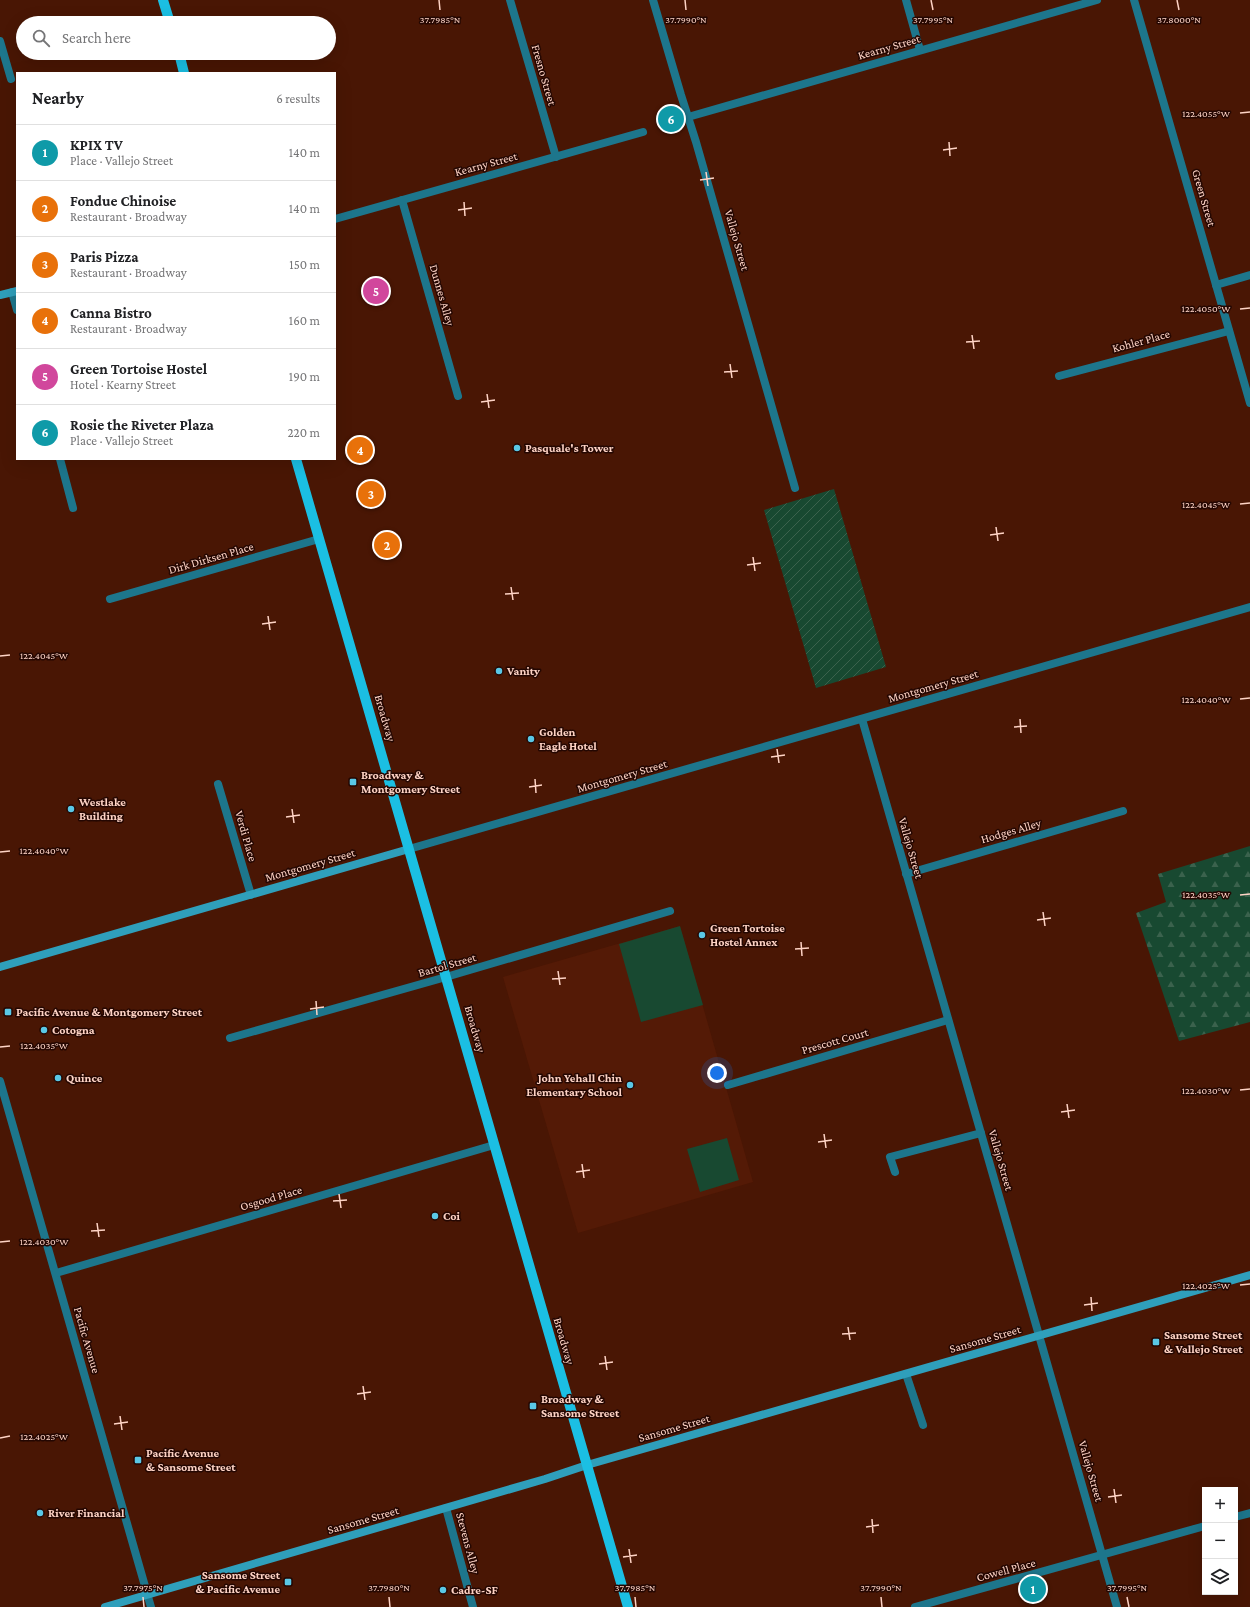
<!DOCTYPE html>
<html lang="en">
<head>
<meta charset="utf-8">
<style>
  :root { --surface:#fff; --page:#f6f6f6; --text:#202124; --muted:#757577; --line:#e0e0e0; --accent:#ea580c }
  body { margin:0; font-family:"Crimson Pro",serif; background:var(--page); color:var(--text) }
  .controls { position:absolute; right:12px; bottom:12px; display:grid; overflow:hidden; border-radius:0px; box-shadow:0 4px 16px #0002 }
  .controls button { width:36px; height:36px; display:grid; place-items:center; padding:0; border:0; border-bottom:1px solid var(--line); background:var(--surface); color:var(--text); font:20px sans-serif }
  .you { position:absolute; left:717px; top:1073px; width:14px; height:14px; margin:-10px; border:3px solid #fff; border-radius:50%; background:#1a73e8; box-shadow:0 0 0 6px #1a73e833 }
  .badge { display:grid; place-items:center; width:26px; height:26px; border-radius:50%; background:var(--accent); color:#fff; font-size:13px; font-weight:700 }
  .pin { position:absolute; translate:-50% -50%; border:2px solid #fff; box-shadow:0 1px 4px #0006 }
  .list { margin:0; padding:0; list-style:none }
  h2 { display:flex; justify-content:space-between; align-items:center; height:52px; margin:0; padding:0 16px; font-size:17px }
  h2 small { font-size:13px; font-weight:400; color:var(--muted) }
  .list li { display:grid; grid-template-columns:26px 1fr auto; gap:12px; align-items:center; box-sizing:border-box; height:56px; padding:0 16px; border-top:1px solid var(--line) }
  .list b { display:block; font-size:15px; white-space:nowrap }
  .list p { margin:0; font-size:13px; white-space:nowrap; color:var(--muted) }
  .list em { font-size:13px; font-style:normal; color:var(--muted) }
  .icon { flex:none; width:22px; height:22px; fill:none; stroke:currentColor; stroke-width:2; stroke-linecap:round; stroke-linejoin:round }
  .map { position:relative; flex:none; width:1250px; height:1607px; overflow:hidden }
  .search { position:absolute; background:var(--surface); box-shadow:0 4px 16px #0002; left:16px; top:16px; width:320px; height:44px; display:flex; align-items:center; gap:10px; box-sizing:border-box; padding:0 14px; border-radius:22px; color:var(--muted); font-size:15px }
  .panel { position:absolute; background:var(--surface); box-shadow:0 4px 16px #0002; left:16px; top:72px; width:320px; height:388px; border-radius:0px }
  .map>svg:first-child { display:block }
  .built { fill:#541a06 }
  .forest { fill:url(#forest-firs) }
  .park { fill:#184931 }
  .garden { fill:url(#garden-furrows) }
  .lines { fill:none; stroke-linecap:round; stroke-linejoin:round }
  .lane { stroke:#1d768c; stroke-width:8 }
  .street { stroke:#1d768c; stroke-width:8 }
  .secondary { stroke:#2f9fbb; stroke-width:8 }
  .primary { stroke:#1bbfe3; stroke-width:10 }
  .ticks { fill:none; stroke:#fed3c5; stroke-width:1.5 }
  .poi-dot { fill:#5ac8e6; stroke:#240702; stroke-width:1.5 }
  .labels { text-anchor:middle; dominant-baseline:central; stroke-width:3; stroke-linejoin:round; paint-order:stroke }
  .street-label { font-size:12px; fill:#fed3c5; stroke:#240702 }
  .poi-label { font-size:12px; font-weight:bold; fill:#fed3c5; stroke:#240702; text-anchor:start }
  .ticks-label { font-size:10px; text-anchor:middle; fill:#fed3c5; stroke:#240702; stroke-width:3; stroke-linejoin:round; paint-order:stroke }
</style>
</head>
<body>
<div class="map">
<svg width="1250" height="1607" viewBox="0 0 1250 1607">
  <defs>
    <pattern id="forest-firs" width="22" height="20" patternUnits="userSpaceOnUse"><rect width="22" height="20" fill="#184931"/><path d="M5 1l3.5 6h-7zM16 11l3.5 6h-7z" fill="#3b624d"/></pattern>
    <pattern id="garden-furrows" width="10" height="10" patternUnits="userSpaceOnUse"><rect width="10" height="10" fill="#184931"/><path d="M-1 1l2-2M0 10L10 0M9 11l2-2" fill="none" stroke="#3b624d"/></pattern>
  </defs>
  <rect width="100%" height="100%" fill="#491604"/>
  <polygon class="built" points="680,926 753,1182 578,1233 503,977"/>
  <polygon class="forest" points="1250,846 1250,1022 1179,1041 1136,913 1166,902 1158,874"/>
  <g class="park">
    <polygon points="680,926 703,1005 641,1022 619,944"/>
    <polygon points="727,1138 739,1180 700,1192 687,1149"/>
  </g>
  <polygon class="garden" points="834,489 886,667 816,688 764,510"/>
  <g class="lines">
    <g class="lane">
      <polyline points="906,0 920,50"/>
      <polyline points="402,200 458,396"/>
      <polyline points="1216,285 1250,275"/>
      <polyline points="12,292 17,310"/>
      <polyline points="1059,376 1229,331"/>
      <polyline points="60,459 73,508"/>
      <polyline points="110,599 319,539"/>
      <polyline points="218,784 251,895"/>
      <polyline points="906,874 1123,811"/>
      <polyline points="728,1085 948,1020"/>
      <polyline points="895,1172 890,1157 981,1133"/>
      <polyline points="906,1374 923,1425"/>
      <polyline points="446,1508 473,1607"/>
      <polyline points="1235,1517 1250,1513"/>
      <polyline points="915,1607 1205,1526"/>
    </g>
    <g class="street">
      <polyline points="510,0 556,157"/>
      <polyline points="653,0 681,95 696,142 795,488"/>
      <polyline points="1134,0 1250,403"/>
      <polyline points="0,41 11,79"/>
      <polyline points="688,117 1097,0"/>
      <polyline points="335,219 643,132"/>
      <polyline points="862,719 1117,1607"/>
      <polyline points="409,849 1250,607"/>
      <polyline points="230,1038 446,977 670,911"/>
      <polyline points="0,1081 151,1607"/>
      <polyline points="56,1273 494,1145"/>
    </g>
    <g class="secondary">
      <polyline points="0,295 17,291"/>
      <polyline points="0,967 409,849"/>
      <polyline points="105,1607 545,1479 587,1465 1250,1275"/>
    </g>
    <g class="primary">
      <polyline points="163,0 170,23"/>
      <polyline points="179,53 184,73"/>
      <polyline points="296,459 628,1607"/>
    </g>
  </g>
  <path class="ticks" d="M 439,0 L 440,10M 685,0 L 686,10M 931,0 L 933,10M 1177,0 L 1179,10M 1240,113 L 1250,112M 949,142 L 950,156M 943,150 L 957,148M 706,172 L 708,186M 700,180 L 714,178M 464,202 L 465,216M 458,210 L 472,208M 1240,309 L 1250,308M 972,335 L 974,349M 966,342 L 980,341M 730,364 L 732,378M 724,372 L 738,371M 487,394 L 489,408M 481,402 L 495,400M 1240,504 L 1250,503M 996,527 L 998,541M 990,535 L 1004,533M 753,557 L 755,571M 747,565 L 761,563M 511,587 L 513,600M 505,594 L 519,593M 268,616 L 270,630M 262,624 L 276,622M 0,656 L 10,655M 1240,699 L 1250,698M 1020,719 L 1021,733M 1014,727 L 1027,726M 777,749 L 779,763M 771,757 L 785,755M 535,779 L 536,793M 529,787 L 542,785M 292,809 L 294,823M 286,817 L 300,815M 0,852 L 10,851M 1240,895 L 1250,894M 1043,912 L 1045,926M 1037,920 L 1051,918M 801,942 L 802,956M 795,949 L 809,948M 558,971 L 560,985M 552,979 L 566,978M 316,1001 L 317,1015M 310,1009 L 324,1007M 0,1047 L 10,1046M 1240,1090 L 1250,1089M 1067,1104 L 1069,1118M 1061,1112 L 1075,1110M 824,1134 L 826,1148M 818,1142 L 832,1140M 582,1164 L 584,1178M 576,1172 L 590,1170M 339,1194 L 341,1208M 333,1201 L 347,1200M 97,1223 L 99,1237M 91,1231 L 105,1230M 0,1242 L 10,1241M 1240,1285 L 1250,1284M 1091,1297 L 1092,1311M 1084,1305 L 1098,1303M 848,1327 L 850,1340M 842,1334 L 856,1333M 605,1356 L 607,1370M 599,1364 L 613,1362M 363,1386 L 365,1400M 357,1394 L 371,1392M 120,1416 L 122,1430M 114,1424 L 128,1422M 0,1438 L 10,1436M 1114,1489 L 1116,1503M 1108,1497 L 1122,1495M 872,1519 L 873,1533M 866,1527 L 879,1525M 629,1549 L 631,1563M 623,1557 L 637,1555M 143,1597 L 144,1607M 389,1597 L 390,1607M 635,1597 L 636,1607M 881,1597 L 882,1607M 1127,1597 L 1129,1607"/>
  <g class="poi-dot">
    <circle cx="517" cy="448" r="4"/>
    <circle cx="499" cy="671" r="4"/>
    <circle cx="531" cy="739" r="4"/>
    <rect x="349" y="778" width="8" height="8" rx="2"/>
    <circle cx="71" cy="809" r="4"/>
    <circle cx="702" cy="935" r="4"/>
    <rect x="4" y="1008" width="8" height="8" rx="2"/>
    <circle cx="44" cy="1030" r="4"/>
    <circle cx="58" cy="1078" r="4"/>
    <circle cx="630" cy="1085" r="4"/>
    <circle cx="435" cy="1216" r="4"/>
    <rect x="1152" y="1338" width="8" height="8" rx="2"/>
    <rect x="529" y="1402" width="8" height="8" rx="2"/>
    <rect x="134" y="1456" width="8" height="8" rx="2"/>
    <circle cx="40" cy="1513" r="4"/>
    <rect x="284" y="1578" width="8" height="8" rx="2"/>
    <circle cx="443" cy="1590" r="4"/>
  </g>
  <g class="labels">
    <g class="street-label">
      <text transform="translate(889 47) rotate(-16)">Kearny Street</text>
      <text transform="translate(544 75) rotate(74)">Fresno Street</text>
      <text transform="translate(486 164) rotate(-15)">Kearny Street</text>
      <text transform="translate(1204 198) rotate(74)">Green Street</text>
      <text transform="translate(737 240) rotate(74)">Vallejo Street</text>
      <text transform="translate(442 295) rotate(74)">Dunnes Alley</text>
      <text transform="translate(1141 341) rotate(-15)">Kohler Place</text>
      <text transform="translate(211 558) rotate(-16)">Dirk Dirksen Place</text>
      <text transform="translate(933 686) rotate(-16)">Montgomery Street</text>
      <text transform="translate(385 718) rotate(74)">Broadway</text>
      <text transform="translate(622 776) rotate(-16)">Montgomery Street</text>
      <text transform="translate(1011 831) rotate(-16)">Hodges Alley</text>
      <text transform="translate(246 836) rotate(74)">Verdi Place</text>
      <text transform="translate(911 848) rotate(74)">Vallejo Street</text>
      <text transform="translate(310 865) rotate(-16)">Montgomery Street</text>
      <text transform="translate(447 965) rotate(-16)">Bartol Street</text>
      <text transform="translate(475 1029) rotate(74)">Broadway</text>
      <text transform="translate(835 1041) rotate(-16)">Prescott Court</text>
      <text transform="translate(1001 1160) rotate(74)">Vallejo Street</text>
      <text transform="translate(271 1198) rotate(-16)">Osgood Place</text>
      <text transform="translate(985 1339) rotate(-16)">Sansome Street</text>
      <text transform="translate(87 1340) rotate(74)">Pacific Avenue</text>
      <text transform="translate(564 1341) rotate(74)">Broadway</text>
      <text transform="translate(674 1428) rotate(-16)">Sansome Street</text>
      <text transform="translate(1091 1471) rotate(74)">Vallejo Street</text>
      <text transform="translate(363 1520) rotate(-16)">Sansome Street</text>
      <text transform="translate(468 1543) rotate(75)">Stevens Alley</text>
      <text transform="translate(1006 1570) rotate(-15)">Cowell Place</text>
    </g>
    <g class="poi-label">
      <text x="525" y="448">Pasquale's Tower</text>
      <text x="507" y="671">Vanity</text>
      <text x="539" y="732">Golden<tspan x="539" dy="14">Eagle Hotel</tspan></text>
      <text x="361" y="775">Broadway &amp;<tspan x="361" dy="14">Montgomery Street</tspan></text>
      <text x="79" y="802">Westlake<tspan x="79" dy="14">Building</tspan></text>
      <text x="710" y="928">Green Tortoise<tspan x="710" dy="14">Hostel Annex</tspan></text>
      <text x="16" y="1012">Pacific Avenue &amp; Montgomery Street</text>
      <text x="52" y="1030">Cotogna</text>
      <text x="66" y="1078">Quince</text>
      <text x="622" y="1078" text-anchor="end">John Yehall Chin<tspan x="622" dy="14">Elementary School</tspan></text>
      <text x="443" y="1216">Coi</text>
      <text x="1164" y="1335">Sansome Street<tspan x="1164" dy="14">&amp; Vallejo Street</tspan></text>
      <text x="541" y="1399">Broadway &amp;<tspan x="541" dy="14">Sansome Street</tspan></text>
      <text x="146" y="1453">Pacific Avenue<tspan x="146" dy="14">&amp; Sansome Street</tspan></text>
      <text x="48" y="1513">River Financial</text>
      <text x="280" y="1575" text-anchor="end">Sansome Street<tspan x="280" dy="14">&amp; Pacific Avenue</tspan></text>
      <text x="451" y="1590">Cadre-SF</text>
    </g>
  </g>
  <g class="ticks-label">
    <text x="440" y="23">37.7985°N</text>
    <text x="686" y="23">37.7990°N</text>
    <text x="933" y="23">37.7995°N</text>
    <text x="1179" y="23">37.8000°N</text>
    <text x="1206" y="117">122.4055°W</text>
    <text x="1206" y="312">122.4050°W</text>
    <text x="1206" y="508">122.4045°W</text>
    <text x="44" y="659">122.4045°W</text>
    <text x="1206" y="703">122.4040°W</text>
    <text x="44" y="854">122.4040°W</text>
    <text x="1206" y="898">122.4035°W</text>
    <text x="44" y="1049">122.4035°W</text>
    <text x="1206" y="1094">122.4030°W</text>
    <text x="44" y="1245">122.4030°W</text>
    <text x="1206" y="1289">122.4025°W</text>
    <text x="44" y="1440">122.4025°W</text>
    <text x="143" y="1591">37.7975°N</text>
    <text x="389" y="1591">37.7980°N</text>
    <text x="635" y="1591">37.7985°N</text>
    <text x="881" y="1591">37.7990°N</text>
    <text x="1127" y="1591">37.7995°N</text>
  </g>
</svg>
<div class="controls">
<button>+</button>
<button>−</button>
<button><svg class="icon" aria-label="layers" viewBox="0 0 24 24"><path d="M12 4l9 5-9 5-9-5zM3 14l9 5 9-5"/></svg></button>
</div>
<div class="you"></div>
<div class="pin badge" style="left:1033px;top:1589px;background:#0f9aa8">1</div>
<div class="pin badge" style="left:387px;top:545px;background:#e8710a">2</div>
<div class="pin badge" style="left:371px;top:494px;background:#e8710a">3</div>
<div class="pin badge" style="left:360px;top:450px;background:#e8710a">4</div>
<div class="pin badge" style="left:376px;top:291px;background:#d1479c">5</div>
<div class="pin badge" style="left:671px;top:119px;background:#0f9aa8">6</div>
<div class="search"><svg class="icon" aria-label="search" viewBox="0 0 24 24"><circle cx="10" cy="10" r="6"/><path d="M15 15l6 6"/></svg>Search here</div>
<section class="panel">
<h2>Nearby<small>6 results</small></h2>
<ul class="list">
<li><span class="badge" style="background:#0f9aa8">1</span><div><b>KPIX TV</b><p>Place · Vallejo Street</p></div><em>140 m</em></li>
<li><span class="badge" style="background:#e8710a">2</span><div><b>Fondue Chinoise</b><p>Restaurant · Broadway</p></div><em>140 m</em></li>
<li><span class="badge" style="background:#e8710a">3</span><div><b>Paris Pizza</b><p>Restaurant · Broadway</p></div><em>150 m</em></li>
<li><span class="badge" style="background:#e8710a">4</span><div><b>Canna Bistro</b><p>Restaurant · Broadway</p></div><em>160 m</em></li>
<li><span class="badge" style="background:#d1479c">5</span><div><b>Green Tortoise Hostel</b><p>Hotel · Kearny Street</p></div><em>190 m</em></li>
<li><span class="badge" style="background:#0f9aa8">6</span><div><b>Rosie the Riveter Plaza</b><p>Place · Vallejo Street</p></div><em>220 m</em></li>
</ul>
</section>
</div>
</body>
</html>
